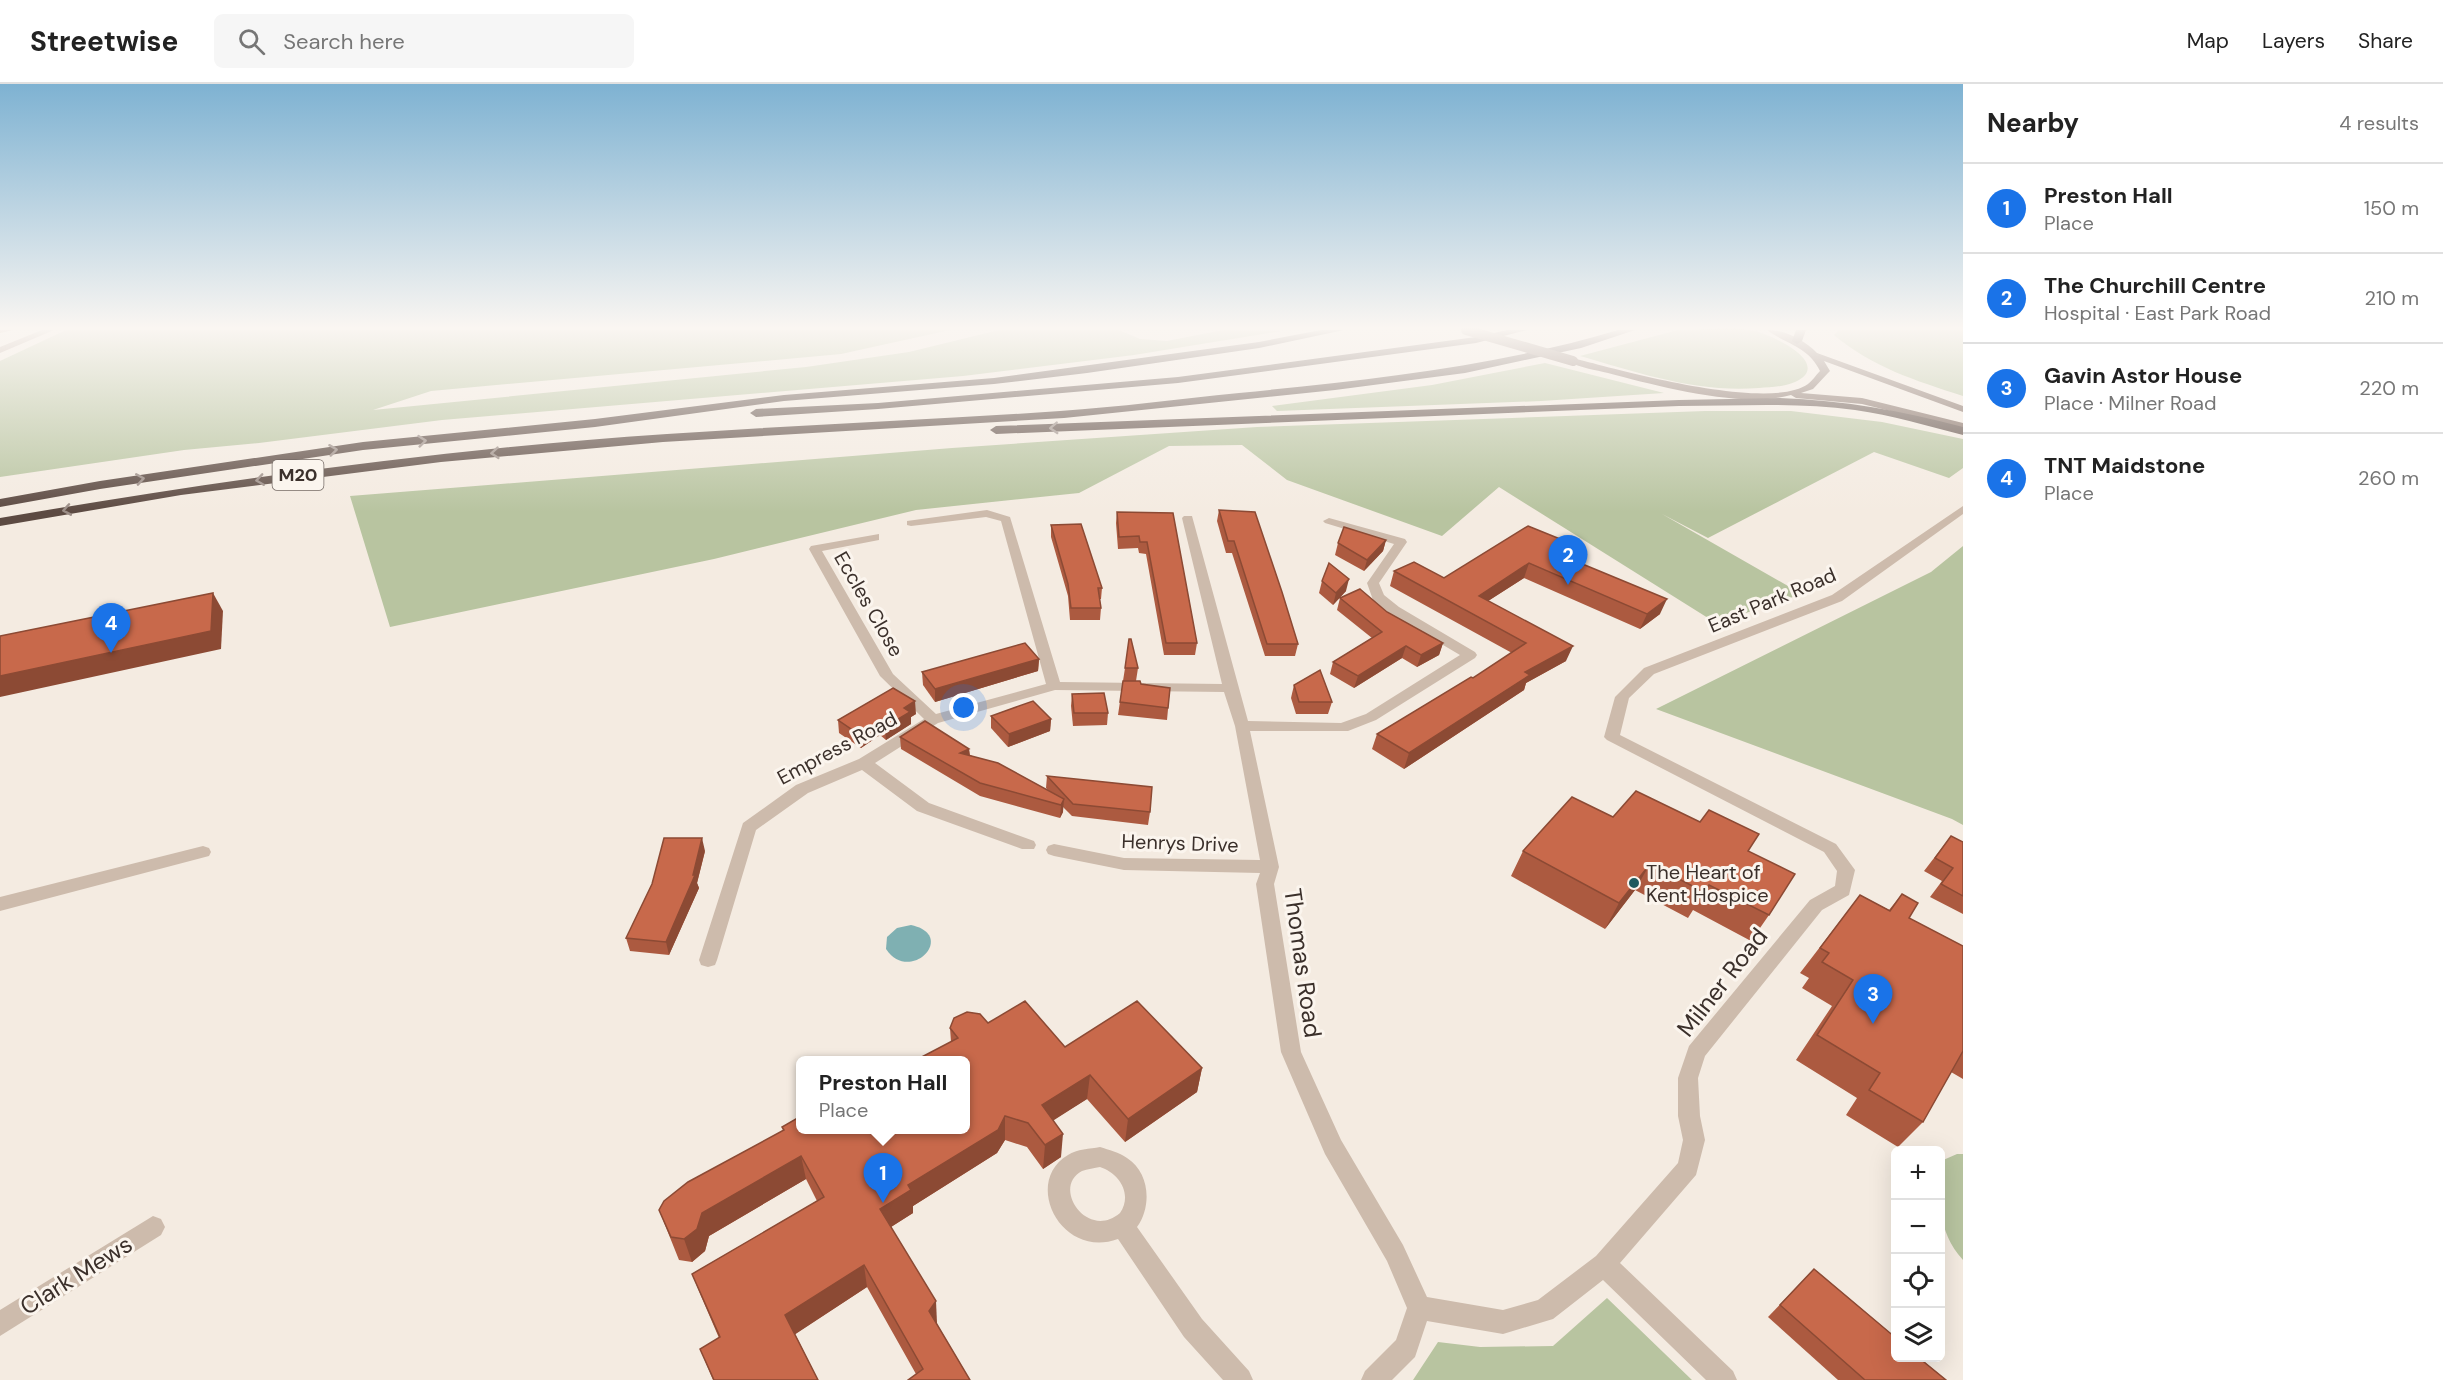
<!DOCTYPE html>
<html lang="en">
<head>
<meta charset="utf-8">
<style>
  :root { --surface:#fff; --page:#f6f6f6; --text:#222; --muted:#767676; --line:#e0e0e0; --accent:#1a73e8 }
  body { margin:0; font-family:"DM Sans",sans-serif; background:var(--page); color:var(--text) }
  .controls { position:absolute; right:18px; bottom:18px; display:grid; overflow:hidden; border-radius:9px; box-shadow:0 6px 24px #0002 }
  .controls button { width:54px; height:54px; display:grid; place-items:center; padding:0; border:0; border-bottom:2px solid var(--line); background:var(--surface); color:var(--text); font:30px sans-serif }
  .you { position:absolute; left:964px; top:624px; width:21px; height:21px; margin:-15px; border:4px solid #fff; border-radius:50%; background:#1a73e8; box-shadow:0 0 0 9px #1a73e833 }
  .badge { display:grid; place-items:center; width:39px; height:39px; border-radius:50%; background:var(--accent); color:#fff; font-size:20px; font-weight:700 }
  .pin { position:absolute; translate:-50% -50px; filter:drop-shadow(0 2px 3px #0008) }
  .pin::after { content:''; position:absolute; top:32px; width:21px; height:18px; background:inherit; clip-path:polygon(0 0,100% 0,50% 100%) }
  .popup { position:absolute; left:796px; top:972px; width:174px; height:78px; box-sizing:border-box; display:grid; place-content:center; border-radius:9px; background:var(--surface); filter:drop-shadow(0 2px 4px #0005); font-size:20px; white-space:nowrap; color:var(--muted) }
  .popup b { font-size:22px; color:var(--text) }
  .popup::after { content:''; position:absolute; left:50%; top:100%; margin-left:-12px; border:12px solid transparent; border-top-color:var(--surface) }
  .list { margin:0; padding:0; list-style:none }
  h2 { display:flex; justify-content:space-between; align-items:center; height:78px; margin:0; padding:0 24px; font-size:26px }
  h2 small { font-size:20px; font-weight:400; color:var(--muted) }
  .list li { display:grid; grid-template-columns:39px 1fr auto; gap:18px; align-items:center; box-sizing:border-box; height:90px; padding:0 24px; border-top:2px solid var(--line) }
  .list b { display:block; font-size:22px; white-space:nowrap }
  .list p { margin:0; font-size:20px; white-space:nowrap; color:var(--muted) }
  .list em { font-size:20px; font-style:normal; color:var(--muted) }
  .icon { flex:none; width:33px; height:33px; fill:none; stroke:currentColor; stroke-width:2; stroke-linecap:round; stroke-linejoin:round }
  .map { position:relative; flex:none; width:1963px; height:1296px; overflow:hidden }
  header { display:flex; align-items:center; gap:36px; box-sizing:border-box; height:84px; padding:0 30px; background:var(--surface); border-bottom:2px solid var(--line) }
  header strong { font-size:28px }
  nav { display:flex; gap:33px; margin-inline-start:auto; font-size:21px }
  .search { width:420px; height:54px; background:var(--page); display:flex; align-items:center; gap:15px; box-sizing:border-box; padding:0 21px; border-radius:9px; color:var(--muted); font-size:22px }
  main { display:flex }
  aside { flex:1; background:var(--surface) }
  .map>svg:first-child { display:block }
  .green { fill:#b8c4a0 }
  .water { fill:#7fb0b2 }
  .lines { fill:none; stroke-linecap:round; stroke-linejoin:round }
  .street { fill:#cdbbac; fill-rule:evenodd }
  .secondary { fill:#a18a7d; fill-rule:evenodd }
  .primary { fill:#7d675c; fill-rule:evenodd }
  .highway { fill:#5c4a42; fill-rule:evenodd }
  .primary-bridge { stroke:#7d675c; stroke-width:10 }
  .wall { fill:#ac5a40 }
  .shaded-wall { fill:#8c4a34 }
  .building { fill:#c8694b; stroke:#8c4a34; stroke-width:1.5 }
  .oneway { stroke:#9c8e87 }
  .poi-dot { fill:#1f5a5e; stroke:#fbf5ee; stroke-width:2 }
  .labels { text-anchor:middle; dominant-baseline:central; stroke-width:6; stroke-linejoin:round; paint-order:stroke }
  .shield { fill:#fbf5ee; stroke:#756b66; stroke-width:1.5 }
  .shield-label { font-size:18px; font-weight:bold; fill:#3b302b }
  .street-label { font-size:20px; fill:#3b302b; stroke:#fbf5ee }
  .poi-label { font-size:20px; fill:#3b302b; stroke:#fbf5ee; text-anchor:start }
  .near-street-label { font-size:24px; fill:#3b302b; stroke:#fbf5ee }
</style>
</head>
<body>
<header>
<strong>Streetwise</strong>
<div class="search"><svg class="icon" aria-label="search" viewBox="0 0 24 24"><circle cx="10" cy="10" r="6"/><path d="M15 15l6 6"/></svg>Search here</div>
<nav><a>Map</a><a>Layers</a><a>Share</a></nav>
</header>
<main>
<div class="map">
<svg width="1963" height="1296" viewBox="0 0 1963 1296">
  <rect width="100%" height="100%" fill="#f4ebe1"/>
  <g class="green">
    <polygon points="66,246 950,246 841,270 431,307 373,326 806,283 909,268 999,246 1119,246 1140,255 1167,257 1223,246 1282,247 1134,271 963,292 442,336 259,359 184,366 0,393 0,277"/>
    <path d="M 1678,246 C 1701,246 1733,242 1755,247 C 1772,251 1834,280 1795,298 C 1784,303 1770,303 1759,304 C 1697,309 1639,289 1580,272 Z"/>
    <path d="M 1839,246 L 1963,246 L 1963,312 C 1914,296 1874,284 1834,251 Z"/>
    <polygon points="1545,279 1664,309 1541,317 1277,327 1272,322 1432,301"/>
    <polygon points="1705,327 1791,327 1882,338 1963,355 1963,384 1949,394 1874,368 1708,454 1662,430 1802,510 1716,539 1499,403 1442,452 1287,396 1242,361 1169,362 1079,409 916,426 714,475 390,543 350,412 952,364 1257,343"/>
    <polygon points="1963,462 1963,741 1952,735 1656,625 1931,488"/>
    <path d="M 1957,1070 L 1963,1070 L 1963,1176 C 1936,1146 1940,1116 1941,1077 Z"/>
    <polygon points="1607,1214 1692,1296 1413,1296 1438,1258 1480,1263 1553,1262"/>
  </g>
  <path class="water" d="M 911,841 C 958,851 910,901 886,865 L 887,853 L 897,844 Z"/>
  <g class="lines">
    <g class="street">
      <polygon points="1963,422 1963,430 1842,517 1654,590 1629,614 1620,651 1836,760 1855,786 1849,811 1822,826 1705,972 1698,994 1700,1032 1705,1056 1696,1091 1620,1179 1733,1287 1737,1296 1706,1296 1603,1196 1553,1235 1503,1250 1427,1237 1415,1273 1392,1296 1361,1296 1365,1287 1396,1256 1407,1224 1387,1177 1325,1070 1281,968 1256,800 1260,789 1124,786 1054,772 1048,770 1046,766 1048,762 1054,760 1124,774 1260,776 1235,642 1224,608 1055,606 938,639 875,679 929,719 1034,757 1036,761 1034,765 1022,765 917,727 862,686 808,709 756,746 717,876 715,881 708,883 701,881 699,876 743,739 796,701 859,675 924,635 880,592 809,465 811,462 879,450 879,456 822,467 893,590 936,630 1046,600 1001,437 986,433 911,442 907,441 907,437 987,426 1010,433 1060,598 1222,600 1182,434 1184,432 1192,432 1248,637 1341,639 1366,630 1460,571 1389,529 1373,516 1367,499 1394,460 1325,439 1323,437 1329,434 1405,455 1407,458 1379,499 1384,511 1399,523 1475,568 1477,571 1475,574 1376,636 1348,647 1250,647 1279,783 1274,800 1301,968 1341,1056 1403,1161 1427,1213 1503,1226 1538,1216 1596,1172 1678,1079 1683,1056 1678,1032 1678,994 1689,962 1810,816 1835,802 1837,787 1824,768 1607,656 1604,653 1615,613 1644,584 1832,511"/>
      <polygon points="203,762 209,764 211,768 209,772 0,827 0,813"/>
      <path d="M 1100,1063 C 1109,1066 1119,1068 1127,1074 C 1150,1089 1152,1122 1137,1143 L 1202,1235 L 1249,1287 L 1253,1296 L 1223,1296 L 1184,1253 L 1118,1155 C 1061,1176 1022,1098 1068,1071 C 1077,1065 1090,1065 1100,1063 ZM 1100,1083 C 1119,1089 1133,1110 1120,1129 C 1087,1157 1051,1103 1082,1087 C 1087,1085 1095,1084 1100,1083 Z"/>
      <polygon points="153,1132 161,1135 165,1143 161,1151 0,1252 0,1226"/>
    </g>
    <polygon class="secondary" points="42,246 54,246 0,269 0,263"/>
    <path class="primary" d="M 1767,246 C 1786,246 1804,256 1817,269 L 1963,322 L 1963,328 L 1824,277 L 1830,287 L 1828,289 L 1813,305 L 1801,309 L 1862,314 L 1963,339 L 1963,345 L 1862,320 L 1796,314 L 1791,311 C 1743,325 1657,302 1608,289 C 1596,286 1579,284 1569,277 L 1573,274 C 1619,286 1769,328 1808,300 C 1812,297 1816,291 1820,287 C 1809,263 1786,260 1767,246 Z"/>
    <g class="highway">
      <polygon points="1321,246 1344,246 1259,264 1087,289 994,300 784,317 595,343 363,366 100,405 0,423 0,415 100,397 363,358 595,335 784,311 994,294 1259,258"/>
      <polygon points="1507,246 1527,246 1476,259 1178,299 878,325 756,333 750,329 756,325 878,319 1178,293 1476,253"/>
      <path d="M 1618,246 L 1635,246 L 1581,264 L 1465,289 L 1335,306 L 1064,334 L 663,358 L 441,378 L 181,411 L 0,442 L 0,434 C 221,396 443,365 667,350 C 798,341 929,336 1060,327 C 1119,323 1179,315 1239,309 C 1367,296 1495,283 1618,246 Z"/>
      <polygon points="1796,246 1806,246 1802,257 1797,260 1792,257"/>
      <path d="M 1780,314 C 1843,316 1902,327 1963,343 L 1963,351 C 1927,342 1892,331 1855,326 C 1796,318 1738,322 1679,322 L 996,350 L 990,346 L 996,342 L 1679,316 Z"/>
    </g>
    <polyline class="primary-bridge" points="1466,246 1573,277"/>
  </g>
  <g class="wall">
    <polygon points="1219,426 1298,560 1295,572 1265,572 1232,469 1226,469 1217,437"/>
    <polygon points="1117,428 1173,429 1197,559 1195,571 1164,571 1146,470 1139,469 1138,464 1118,465 1116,439"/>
    <polygon points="1051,441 1102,504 1101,515 1099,515 1101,524 1100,536 1070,536 1068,512 1051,453"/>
    <polygon points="1386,456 1383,467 1364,487 1335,471 1338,459"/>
    <polygon points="1560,470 1660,530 1640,545 1524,494 1488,517 1566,577 1526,599 1524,606 1404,685 1372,665 1377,650 1473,594 1512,569 1390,502 1394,487 1444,494"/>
    <polygon points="1322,497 1346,507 1333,521 1319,509"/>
    <polygon points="1340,514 1387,528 1443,559 1439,571 1417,583 1402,574 1354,604 1330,590 1333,578 1372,554 1337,526"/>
    <polygon points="1039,575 1038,587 935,618 923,601 922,588"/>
    <polygon points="1125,584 1138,584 1136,597 1123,597"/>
    <polygon points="1123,597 1141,600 1170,604 1167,636 1118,631"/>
    <polygon points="1294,601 1332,618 1328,630 1296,630 1291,614"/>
    <polygon points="1072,610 1108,629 1107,641 1073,642 1071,622"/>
    <polygon points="916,630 911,633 911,640 886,656 880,651 861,664 839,649 838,636"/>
    <polygon points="991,632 1051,635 1050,647 1008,663 991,644"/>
    <polygon points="900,653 969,665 970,671 1048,706 1046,704 1047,692 1150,728 1148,741 1072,732 1063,723 1063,728 1060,734 980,712 901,665"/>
    <polygon points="1613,733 1748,767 1769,831 1751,857 1693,826 1688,834 1635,806 1605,845 1511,792 1523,767"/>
    <polygon points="1951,752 1963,758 1963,830 1930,813 1942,797 1924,787"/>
    <polygon points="705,767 697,799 699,804 669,871 630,867 626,854"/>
    <polygon points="1902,810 1909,834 1963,862 1963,995 1951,988 1923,1038 1898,1063 1846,1031 1857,1014 1796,976 1832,922 1802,904 1809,894 1800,889 1860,811 1889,826"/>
    <polygon points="988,939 1065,963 1202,984 1197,1008 1125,1058 1087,1015 1053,1036 1061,1073 1043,1085 1027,1063 1005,1056 997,1069 913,1122 913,1129 891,1143 937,1239 937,1240 970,1296 916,1290 867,1203 795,1250 818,1296 713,1296 700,1265 719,1254 701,1212 692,1190 817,1117 806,1095 709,1152 705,1167 692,1178 679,1176 659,1126 783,1046 782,1043 801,1046 951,958 950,944"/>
    <polygon points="1814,1185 1946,1296 1838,1296 1768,1233"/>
  </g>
  <g class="shaded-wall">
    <polygon points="0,246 13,246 0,249"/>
    <polygon points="1386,456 1383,467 1364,487 1367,476"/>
    <polygon points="1565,457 1560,471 1551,467"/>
    <polygon points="1529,479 1524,494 1474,526 1479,512"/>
    <polygon points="1349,495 1346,507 1333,521 1336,509"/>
    <polygon points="213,509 223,527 221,565 0,613 0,592"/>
    <polygon points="1667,515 1660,530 1640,545 1647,530"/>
    <polygon points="1443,559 1439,571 1417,583 1421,571"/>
    <polygon points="1406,562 1402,574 1354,604 1358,592"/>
    <polygon points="1573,562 1566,577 1526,599 1524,606 1404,685 1409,669 1525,588"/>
    <polygon points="1039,575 1038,587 935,618 935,605"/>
    <polygon points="915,617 916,630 911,633 911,640 886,656 885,643 904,624"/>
    <polygon points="1051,635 1050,647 1008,663 1009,650"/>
    <polygon points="879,639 880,651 861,664 860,651"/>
    <polygon points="969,665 970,678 960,669"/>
    <polygon points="1064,715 1063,728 1060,734 1061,721"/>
    <polygon points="702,754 705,767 697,799 699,804 669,871 666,858 693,791"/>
    <polygon points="1650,780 1635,806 1605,845 1619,819"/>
    <polygon points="1202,984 1197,1008 1125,1058 1128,1035"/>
    <polygon points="1090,991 1087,1015 1040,1045 1042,1021"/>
    <polygon points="1005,1032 1005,1056 997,1069 913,1122 913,1129 883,1148 880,1125 908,1101"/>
    <polygon points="1063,1050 1061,1073 1043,1085 1045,1061"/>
    <polygon points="801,1072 806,1095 709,1152 705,1167 692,1178 684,1155 702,1129"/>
    <polygon points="864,1181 867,1203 791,1253 785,1231"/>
    <polygon points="936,1217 937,1239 930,1249 929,1227"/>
  </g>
  <g class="building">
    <polygon points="1219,426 1255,428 1282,508 1298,560 1267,560 1234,457 1228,457"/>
    <polygon points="1117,428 1173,429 1197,559 1166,559 1147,458 1140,458 1139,452 1119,453"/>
    <polygon points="1081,440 1102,504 1098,504 1101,524 1071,524 1068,500 1051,441"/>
    <polygon points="1528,442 1565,457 1551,467 1667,515 1647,530 1529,479 1479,512 1573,562 1525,588 1530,591 1409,669 1377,650 1471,593 1473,594 1526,559 1394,487 1414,478 1444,494"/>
    <polygon points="1344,443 1386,456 1367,476 1338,459"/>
    <polygon points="1329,479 1349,495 1336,509 1322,497"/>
    <polygon points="1360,505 1387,528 1443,559 1421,571 1406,562 1358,592 1333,578 1382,548 1340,514"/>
    <polygon points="213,509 211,547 0,592 0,552"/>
    <polygon points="1129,555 1131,555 1138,584 1125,584"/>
    <polygon points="1025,559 1039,575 935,605 922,588"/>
    <polygon points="1320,586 1332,618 1299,618 1294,601"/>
    <polygon points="1123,597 1140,597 1141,600 1170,604 1168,624 1120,618"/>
    <polygon points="893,604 915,617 904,624 910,628 885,643 879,639 860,651 838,636"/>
    <polygon points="1104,609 1108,629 1074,629 1072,610"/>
    <polygon points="1033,617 1051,635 1009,650 991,632"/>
    <polygon points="925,637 969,665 960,669 998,679 1064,715 1061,721 980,699 900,653"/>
    <polygon points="1047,692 1152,703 1150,728 1073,720"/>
    <polygon points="1636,707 1700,738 1709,726 1759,750 1748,767 1795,790 1769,831 1709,801 1704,808 1650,780 1619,819 1523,767 1572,713 1613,733"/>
    <polygon points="1951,752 1963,758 1963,812 1941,800 1953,784 1935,774"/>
    <polygon points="664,754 702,754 693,791 695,791 666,858 626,854 652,800"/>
    <polygon points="1902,810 1918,819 1909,834 1963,862 1963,967 1923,1038 1869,1006 1880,989 1817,951 1853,896 1822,878 1829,869 1820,864 1860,811 1890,827"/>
    <polygon points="1025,917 1065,963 1137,917 1202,984 1128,1035 1090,991 1042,1021 1063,1050 1045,1061 1028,1039 1005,1032 998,1046 908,1101 911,1106 880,1125 936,1217 929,1227 970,1296 908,1296 923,1285 864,1181 785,1231 818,1296 714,1296 700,1265 720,1253 692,1190 824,1113 801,1072 702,1129 697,1145 684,1155 671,1153 659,1126 664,1117 688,1098 784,1046 782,1043 801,1032 801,1046 966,1046 966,976 916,976 958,954 950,944 954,934 967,928 980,930 988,939"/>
    <polygon points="908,973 911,976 901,976"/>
    <polygon points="1814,1185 1896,1254 1896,1274 1919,1274 1946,1296 1865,1296 1780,1221"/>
  </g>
  <defs><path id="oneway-chevron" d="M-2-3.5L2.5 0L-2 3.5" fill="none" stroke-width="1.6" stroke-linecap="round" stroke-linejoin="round" transform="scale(1.5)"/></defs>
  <g class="oneway">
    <use href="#oneway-chevron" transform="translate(1054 344) rotate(177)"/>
    <use href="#oneway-chevron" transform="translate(422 357) rotate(-6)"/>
    <use href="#oneway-chevron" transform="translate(333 366) rotate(-7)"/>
    <use href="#oneway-chevron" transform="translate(495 369) rotate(175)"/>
    <use href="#oneway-chevron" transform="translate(140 395) rotate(-9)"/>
    <use href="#oneway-chevron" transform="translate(260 396) rotate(172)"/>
    <use href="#oneway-chevron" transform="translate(67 426) rotate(170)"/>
  </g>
  <linearGradient id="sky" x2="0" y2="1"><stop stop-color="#7eb2d2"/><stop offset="0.57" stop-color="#faf6f2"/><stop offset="1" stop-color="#faf6f2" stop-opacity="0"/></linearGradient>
  <rect width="1963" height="428" fill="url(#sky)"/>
  <circle class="poi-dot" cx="1634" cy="799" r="6"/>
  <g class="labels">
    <rect class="shield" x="272.5" y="376" width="51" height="30" rx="4.5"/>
    <g class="shield-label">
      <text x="298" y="391">M20</text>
    </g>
    <g class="street-label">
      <text transform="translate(1772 516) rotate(-23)">East Park Road</text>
      <text transform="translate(869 520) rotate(60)">Eccles Close</text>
      <text transform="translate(837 664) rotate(-28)">Empress Road</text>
      <text transform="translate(1180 759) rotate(2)">Henrys Drive</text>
    </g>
    <g class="poi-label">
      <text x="1646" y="788">The Heart of<tspan x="1646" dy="23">Kent Hospice</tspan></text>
    </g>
    <g class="near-street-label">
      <text transform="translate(1303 879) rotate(82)">Thomas Road</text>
      <text transform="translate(1722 898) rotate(-52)">Milner Road</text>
      <text transform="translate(76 1191) rotate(-32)">Clark Mews</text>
    </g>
  </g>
</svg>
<div class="controls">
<button>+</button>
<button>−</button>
<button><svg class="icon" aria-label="locate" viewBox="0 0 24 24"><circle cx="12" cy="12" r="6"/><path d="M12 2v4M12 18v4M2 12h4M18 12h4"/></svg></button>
<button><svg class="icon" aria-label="layers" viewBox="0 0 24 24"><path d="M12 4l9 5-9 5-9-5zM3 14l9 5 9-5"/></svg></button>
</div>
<div class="you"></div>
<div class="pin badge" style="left:883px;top:1119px">1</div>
<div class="popup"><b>Preston Hall</b>Place</div>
<div class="pin badge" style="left:1568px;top:501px">2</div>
<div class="pin badge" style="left:1873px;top:940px">3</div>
<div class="pin badge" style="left:111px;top:569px">4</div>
</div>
<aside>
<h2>Nearby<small>4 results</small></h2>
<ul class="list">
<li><span class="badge">1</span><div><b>Preston Hall</b><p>Place</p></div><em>150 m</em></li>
<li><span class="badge">2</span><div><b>The Churchill Centre</b><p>Hospital · East Park Road</p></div><em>210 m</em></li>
<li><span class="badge">3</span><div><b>Gavin Astor House</b><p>Place · Milner Road</p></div><em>220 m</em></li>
<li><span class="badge">4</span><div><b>TNT Maidstone</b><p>Place</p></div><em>260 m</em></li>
</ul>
</aside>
</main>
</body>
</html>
